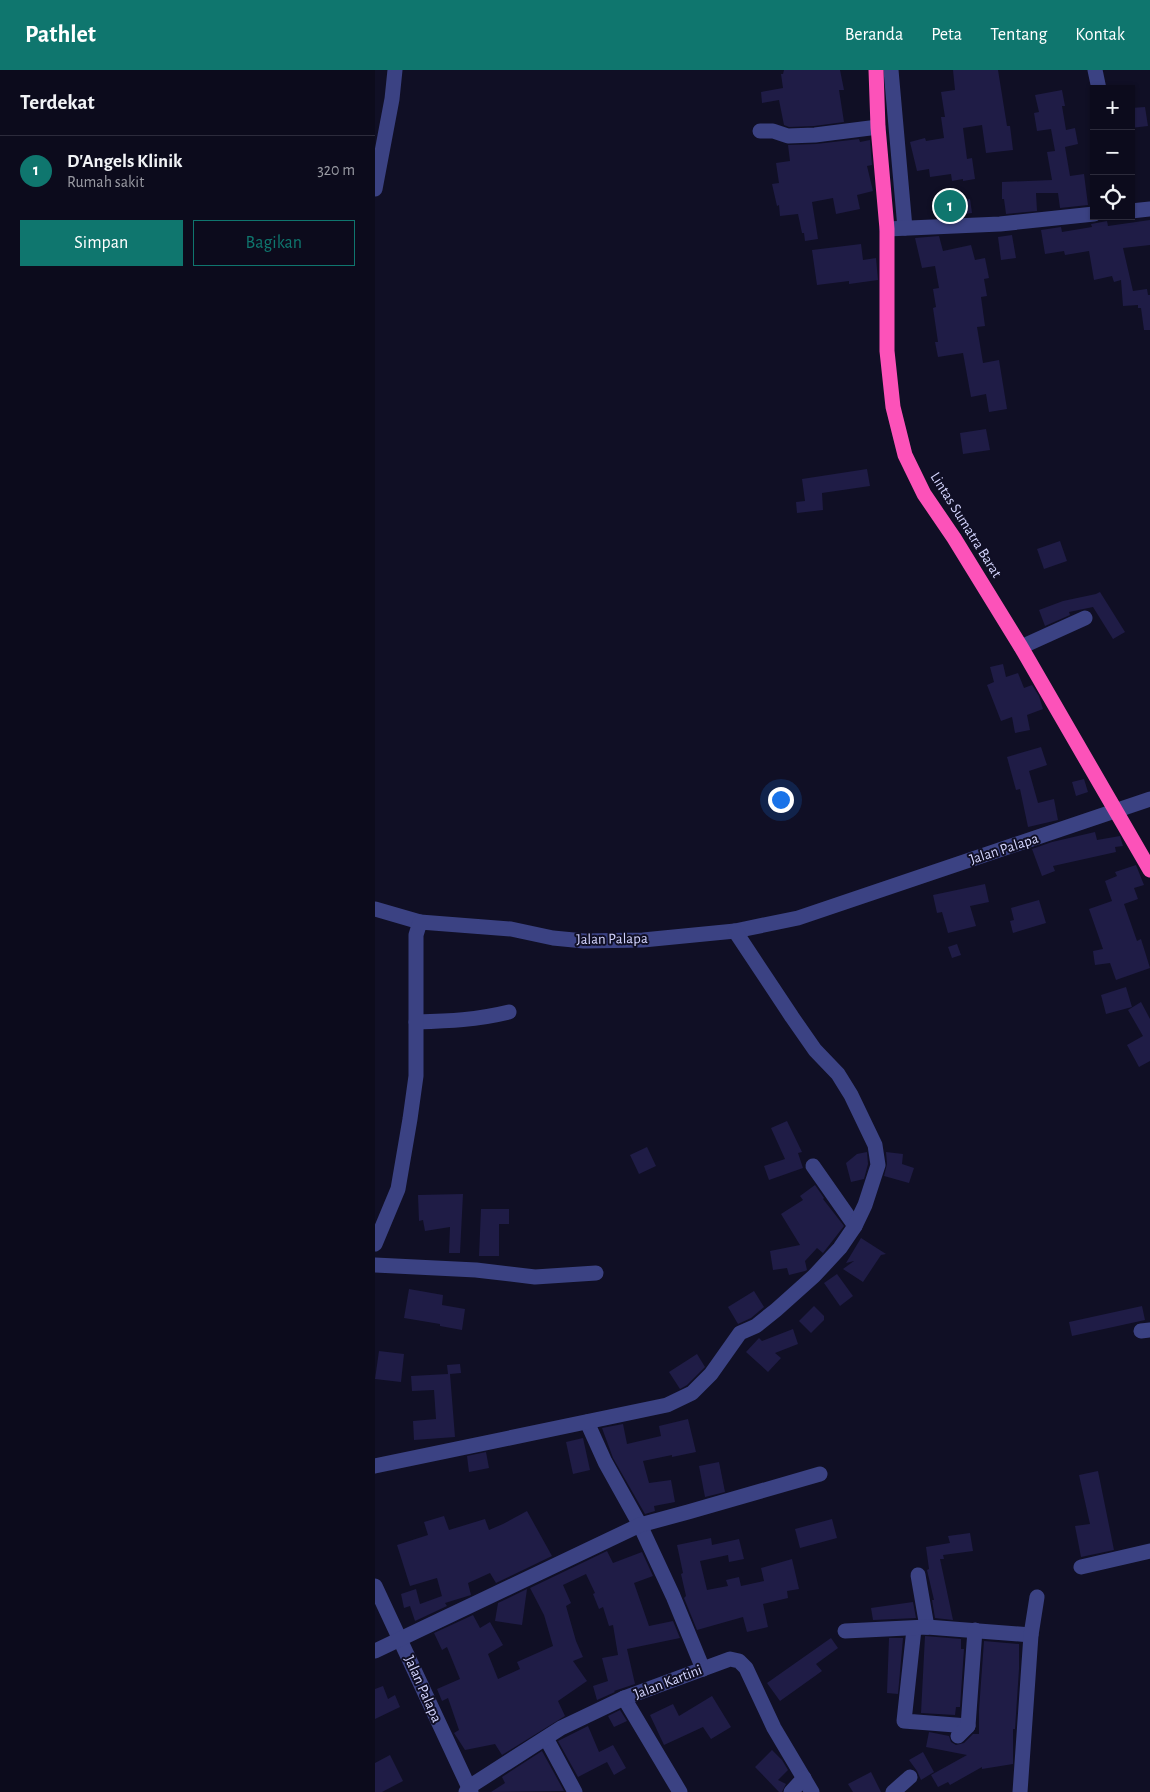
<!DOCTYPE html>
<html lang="id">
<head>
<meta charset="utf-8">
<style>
  :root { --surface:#0c0b1c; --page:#151425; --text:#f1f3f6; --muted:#9a9ba3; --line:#2c2b3b; --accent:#0f766e }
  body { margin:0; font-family:"Alegreya Sans",sans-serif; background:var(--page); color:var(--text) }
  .controls { position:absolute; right:15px; top:15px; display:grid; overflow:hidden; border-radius:0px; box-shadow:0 1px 4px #0004 }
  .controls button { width:45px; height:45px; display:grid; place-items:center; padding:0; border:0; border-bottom:1px solid var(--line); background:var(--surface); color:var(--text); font:25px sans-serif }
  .you { position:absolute; left:405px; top:729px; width:18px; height:18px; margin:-12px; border:4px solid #fff; border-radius:50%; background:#1a73e8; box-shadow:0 0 0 8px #1a73e833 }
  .badge { display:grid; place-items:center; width:32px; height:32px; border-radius:50%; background:var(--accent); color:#fff; font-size:16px; font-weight:700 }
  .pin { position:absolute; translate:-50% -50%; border:2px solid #fff; box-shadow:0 1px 5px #0006 }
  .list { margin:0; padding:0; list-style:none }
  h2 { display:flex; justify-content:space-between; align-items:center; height:65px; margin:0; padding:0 20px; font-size:21px }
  h2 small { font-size:16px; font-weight:400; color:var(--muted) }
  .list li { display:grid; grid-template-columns:32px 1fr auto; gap:15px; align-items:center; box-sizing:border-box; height:70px; padding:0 20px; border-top:1px solid var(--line) }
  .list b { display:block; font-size:19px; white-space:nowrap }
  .list p { margin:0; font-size:16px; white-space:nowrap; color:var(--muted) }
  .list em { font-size:16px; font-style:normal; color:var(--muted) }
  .actions { display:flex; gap:10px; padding:15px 20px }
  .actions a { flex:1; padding:11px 0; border:1px solid var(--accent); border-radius:0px; text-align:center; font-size:18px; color:var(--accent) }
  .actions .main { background:var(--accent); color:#fff }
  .icon { flex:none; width:28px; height:28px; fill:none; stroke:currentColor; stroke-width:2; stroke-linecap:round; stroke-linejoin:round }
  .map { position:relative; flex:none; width:775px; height:1722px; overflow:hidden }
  header { display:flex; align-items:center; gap:30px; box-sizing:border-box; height:70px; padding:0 25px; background:var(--accent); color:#fff }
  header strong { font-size:24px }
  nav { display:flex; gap:28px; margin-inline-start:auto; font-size:18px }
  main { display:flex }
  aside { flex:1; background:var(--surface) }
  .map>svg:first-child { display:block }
  .building { fill:#1f1c46 }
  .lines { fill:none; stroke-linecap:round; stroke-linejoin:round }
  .minor { stroke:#3b4283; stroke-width:15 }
  .highway { stroke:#fc52b9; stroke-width:15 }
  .labels { text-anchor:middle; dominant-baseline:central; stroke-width:4; stroke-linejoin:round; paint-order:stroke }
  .street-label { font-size:15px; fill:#d4d5fe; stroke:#100f25 }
</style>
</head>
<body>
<header>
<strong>Pathlet</strong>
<nav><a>Beranda</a><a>Peta</a><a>Tentang</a><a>Kontak</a></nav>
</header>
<main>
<aside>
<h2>Terdekat<small></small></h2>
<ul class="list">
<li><span class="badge">1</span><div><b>D'Angels Klinik</b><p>Rumah sakit</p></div><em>320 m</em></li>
</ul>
<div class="actions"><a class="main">Simpan</a><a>Bagikan</a></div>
</aside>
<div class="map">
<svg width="775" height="1722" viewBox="0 0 775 1722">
  <rect width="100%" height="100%" fill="#100f25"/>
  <g class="building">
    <polygon points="409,0 465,0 469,20 464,20 469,52 439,56 414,57 409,55 404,30 387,33 386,22 408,18 406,4 408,4"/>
    <polygon points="578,0 623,0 632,56 635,56 638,80 611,83 607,55 588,58 592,89 597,88 600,109 588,111 588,109 577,111 576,104 555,107 554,99 542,101 535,72 550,68 551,71 569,68 566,47 570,47 566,22 580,20"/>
    <polygon points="687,20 690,36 687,36 691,60 700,58 703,74 690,77 695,106 709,104 713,135 685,138 683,123 661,123 662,141 631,144 629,129 627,129 627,112 677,110 672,82 680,81 676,59 662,61 659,43 664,42 660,25"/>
    <polygon points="770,37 773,56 756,58 756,38"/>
    <polygon points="484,69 485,72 495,70 497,95 492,96 498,121 482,125 485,139 461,144 458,128 437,132 443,169 430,171 429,163 427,163 423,144 405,146 404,135 402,136 397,114 404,113 401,93 415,91 413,75 441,74"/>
    <polygon points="595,129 597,143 573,146 571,133"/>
    <polygon points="775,150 775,175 748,178 758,221 772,219 773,225 775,225 775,260 769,260 766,238 763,238 763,235 748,236 746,210 739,212 737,206 719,210 714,181 690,185 689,181 670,184 666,160 686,157 687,162 717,157 716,154 732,151 733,156"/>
    <polygon points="637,165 641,188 626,190 623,167"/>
    <polygon points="564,166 568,181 596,175 600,190 610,188 614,208 609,209 612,226 606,227 610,256 602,257 608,293 624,290 632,339 614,342 611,324 596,327 588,283 563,287 560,272 563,272 558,238 561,237 558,219 564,218 560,196 547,198 540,168"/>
    <polygon points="486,174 488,190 501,188 503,210 474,214 474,211 442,215 437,180"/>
    <polygon points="611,359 615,380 588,384 585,363"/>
    <polygon points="492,399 495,416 447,423 448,440 422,443 421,432 430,431 427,409"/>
    <polygon points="685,471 692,491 669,499 662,479"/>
    <polygon points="725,522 750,562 738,569 718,537 694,542 695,545 670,556 664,540 688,531 721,524"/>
    <polygon points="628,594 631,607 643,603 649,618 657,615 664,626 668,639 652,645 655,660 640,663 637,647 626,651 612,615 619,612 615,597"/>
    <polygon points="666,677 672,695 654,701 663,733 679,729 683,750 653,757 645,719 641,720 632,687"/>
    <polygon points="709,709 713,722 701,726 697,712"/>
    <polygon points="720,762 722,770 745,766 748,776 740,777 741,782 678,796 680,801 667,806 657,779 677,772"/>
    <polygon points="761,795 769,815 759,818 763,829 749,834 762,871 766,869 775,898 741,910 735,893 720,895 718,881 728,879 714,839 737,831 730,811 742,806 740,802"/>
    <polygon points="610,814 614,832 595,836 601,856 573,863 567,842 562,843 558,825"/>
    <polygon points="664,830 671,853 638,863 635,851 639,850 636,838"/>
    <polygon points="582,874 586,885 577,888 573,877"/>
    <polygon points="751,917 757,937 731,944 726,925"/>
    <polygon points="766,932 775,949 775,991 764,997 752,975 768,966 753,940"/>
    <polygon points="412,1051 427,1082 423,1083 428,1098 394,1110 389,1096 410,1089 396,1058"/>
    <polygon points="272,1077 281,1096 264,1104 255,1085"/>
    <polygon points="492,1082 493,1094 489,1109 476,1112 471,1093 482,1084"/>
    <polygon points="511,1082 528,1084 527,1094 539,1098 534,1113 509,1106 512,1094"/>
    <polygon points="440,1115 449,1128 448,1129 469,1156 448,1183 442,1178 430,1191 432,1200 430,1201 414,1205 412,1198 398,1200 395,1181 425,1175 406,1144 428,1130 425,1126"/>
    <polygon points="88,1124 85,1183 74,1183 75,1157 50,1161 48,1150 44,1151 43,1125"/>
    <polygon points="106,1139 134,1139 134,1154 124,1154 124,1186 104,1186"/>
    <polygon points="486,1168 511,1184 506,1185 488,1212 468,1199 479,1191 471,1193"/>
    <polygon points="462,1204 478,1226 465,1236 449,1213"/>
    <polygon points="34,1219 68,1225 67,1235 90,1239 87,1260 65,1256 65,1254 29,1248"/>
    <polygon points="379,1221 389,1237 376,1248 363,1254 353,1237"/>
    <polygon points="439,1236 449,1246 449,1250 436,1263 424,1251"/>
    <polygon points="767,1236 770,1250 697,1266 694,1252"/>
    <polygon points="418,1259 423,1274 400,1283 406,1288 393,1302 371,1282 384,1268 387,1271"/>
    <polygon points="4,1281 29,1284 26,1312 0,1309"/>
    <polygon points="322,1284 330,1297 312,1315 305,1319 294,1302"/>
    <polygon points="85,1294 86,1303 75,1304 80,1367 39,1370 38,1351 61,1349 59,1320 37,1321 36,1306 73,1304 72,1295"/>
    <polygon points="313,1349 321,1382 297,1387 297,1385 268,1391 274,1413 296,1410 300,1432 279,1436 280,1441 270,1444 238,1388 227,1358 248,1354 252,1374 286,1366 284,1356"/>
    <polygon points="208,1368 215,1400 198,1404 191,1372"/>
    <polygon points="111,1382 114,1398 94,1402 92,1386"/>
    <polygon points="344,1392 350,1422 330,1427 324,1396"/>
    <polygon points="723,1401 739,1480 706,1487 700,1456 715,1454 704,1405"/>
    <polygon points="152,1441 177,1486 121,1513 115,1503 93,1513 96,1525 70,1533 72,1536 40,1551 35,1536 29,1538 26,1524 41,1519 45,1534 67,1526 68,1530 62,1508 35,1516 22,1475 53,1465 49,1452 69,1446 74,1460 110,1449 114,1460 128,1454"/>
    <polygon points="457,1449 462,1468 425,1478 420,1459"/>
    <polygon points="595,1463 598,1481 568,1485 569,1489 565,1489 578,1550 560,1548 557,1530 559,1530 552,1500 554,1499 551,1477 575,1473 573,1466"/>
    <polygon points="336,1468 337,1475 364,1469 369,1489 354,1492 353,1485 325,1491 332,1520 353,1516 351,1510 364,1507 366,1516 389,1511 386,1498 417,1489 424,1519 412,1521 413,1528 388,1534 393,1557 372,1562 368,1547 322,1560 309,1528 311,1526 306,1504 308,1503 302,1475"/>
    <polygon points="232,1481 238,1493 267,1482 278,1506 259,1513 274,1556 298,1551 305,1568 252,1579 260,1614 239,1621 240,1622 222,1630 218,1616 233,1611 227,1588 243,1585 238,1555 234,1556 228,1537 224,1539 218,1524 220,1523 211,1504 188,1515 196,1533 191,1536 201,1571 208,1587 198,1591 212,1611 183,1631 190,1646 127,1685 120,1674 90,1680 79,1663 84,1660 73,1628 67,1631 62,1619 85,1609 72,1577 67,1580 59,1563 98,1545 105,1558 115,1552 128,1575 113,1584 123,1609 145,1599 142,1592 178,1576 169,1545 155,1518"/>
    <polygon points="152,1519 147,1555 120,1551 123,1533"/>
    <polygon points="538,1532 541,1548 498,1550 496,1538"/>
    <polygon points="550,1566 586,1569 586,1579 589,1579 585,1637 581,1637 580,1645 546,1643"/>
    <polygon points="456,1568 463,1578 441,1594 447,1601 405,1631 392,1613"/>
    <polygon points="514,1568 528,1568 523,1624 512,1623"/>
    <polygon points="609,1571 644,1574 644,1599 640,1659 638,1659 638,1694 607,1699 607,1697 575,1715 573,1712 563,1717 556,1705 592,1685 551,1677 554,1662 574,1666 576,1672 581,1675 589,1673 598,1664 604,1664 604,1640"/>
    <polygon points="8,1616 13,1629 20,1625 25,1637 0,1649 0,1619"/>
    <polygon points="337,1626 356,1657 336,1669 328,1657 289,1675 275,1645 298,1634 304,1646"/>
    <polygon points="245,1640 252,1651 239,1657 233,1646"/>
    <polygon points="213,1656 224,1682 238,1675 251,1698 239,1705 232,1692 203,1707 183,1671"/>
    <polygon points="397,1680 407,1690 413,1700 403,1710 411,1714 407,1722 404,1722 380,1697"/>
    <polygon points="167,1681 189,1721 116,1722 130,1713 127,1707"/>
    <polygon points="548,1682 559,1702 546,1710 542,1701 534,1690"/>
    <polygon points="15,1685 28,1711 7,1722 0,1722 0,1693"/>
    <polygon points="496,1702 506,1722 478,1722 473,1714"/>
  </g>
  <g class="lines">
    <g class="minor">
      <polyline points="516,0 530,158"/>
      <polyline points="720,0 724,19"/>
      <polyline points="385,61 398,61 413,66 440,65 503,57"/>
      <polyline points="0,119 17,29 20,0"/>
      <polyline points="756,141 775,139"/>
      <polyline points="512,159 625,154 719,144"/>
      <polyline points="646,577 710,548"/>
      <polyline points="0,839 45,852"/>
      <path d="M 41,952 C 75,951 101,950 134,942"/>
      <polyline points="438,1096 480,1156"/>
      <polyline points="0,1174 23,1119 35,1049 41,1006 41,865 45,852 136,859 178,868 209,871 268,870 360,861 423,848 775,729"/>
      <polyline points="0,1195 101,1200 160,1207 221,1203"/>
      <polyline points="766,1261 775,1260"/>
      <polyline points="212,1352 230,1392 265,1455 298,1526 328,1599"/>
      <polyline points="0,1396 292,1335 317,1323 336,1304 365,1263 381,1256 401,1240 439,1206 465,1178 480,1156 490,1135 503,1095 500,1075 476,1025 463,1004 440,980 417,947 360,861"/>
      <polyline points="706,1497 775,1481"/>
      <polyline points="543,1505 552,1557"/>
      <polyline points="0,1516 96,1722"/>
      <polyline points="539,1559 529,1651 593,1656"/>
      <polyline points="470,1561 552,1557 656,1565"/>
      <polyline points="0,1581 265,1455 313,1442 445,1404"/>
      <polyline points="249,1628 305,1722"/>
      <polyline points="583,1666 593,1656 600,1560"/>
      <polyline points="171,1668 200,1722"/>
      <polyline points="91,1722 94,1717 186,1658 249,1628 355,1589 364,1591 371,1598 399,1658 437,1722"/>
      <polyline points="416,1722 429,1708"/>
      <polyline points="518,1722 535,1707"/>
      <polyline points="645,1722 656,1565 662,1527"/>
    </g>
    <polyline class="highway" points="501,0 503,57 512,159 512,281 518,337 530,385 549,424 579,468 646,577 775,800"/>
  </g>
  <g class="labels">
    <g class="street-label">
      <text transform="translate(591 455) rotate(58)">Lintas Sumatra Barat</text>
      <text transform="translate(629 779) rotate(-18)">Jalan Palapa</text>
      <text transform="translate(237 869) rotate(-1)">Jalan Palapa</text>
      <text transform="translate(293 1612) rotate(-21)">Jalan Kartini</text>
      <text transform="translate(48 1619) rotate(66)">Jalan Palapa</text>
    </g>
  </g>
</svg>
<div class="controls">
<button>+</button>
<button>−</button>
<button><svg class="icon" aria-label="locate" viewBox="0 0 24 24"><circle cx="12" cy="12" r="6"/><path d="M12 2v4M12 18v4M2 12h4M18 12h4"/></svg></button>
</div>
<div class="you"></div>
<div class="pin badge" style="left:575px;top:136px">1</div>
</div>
</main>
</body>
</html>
